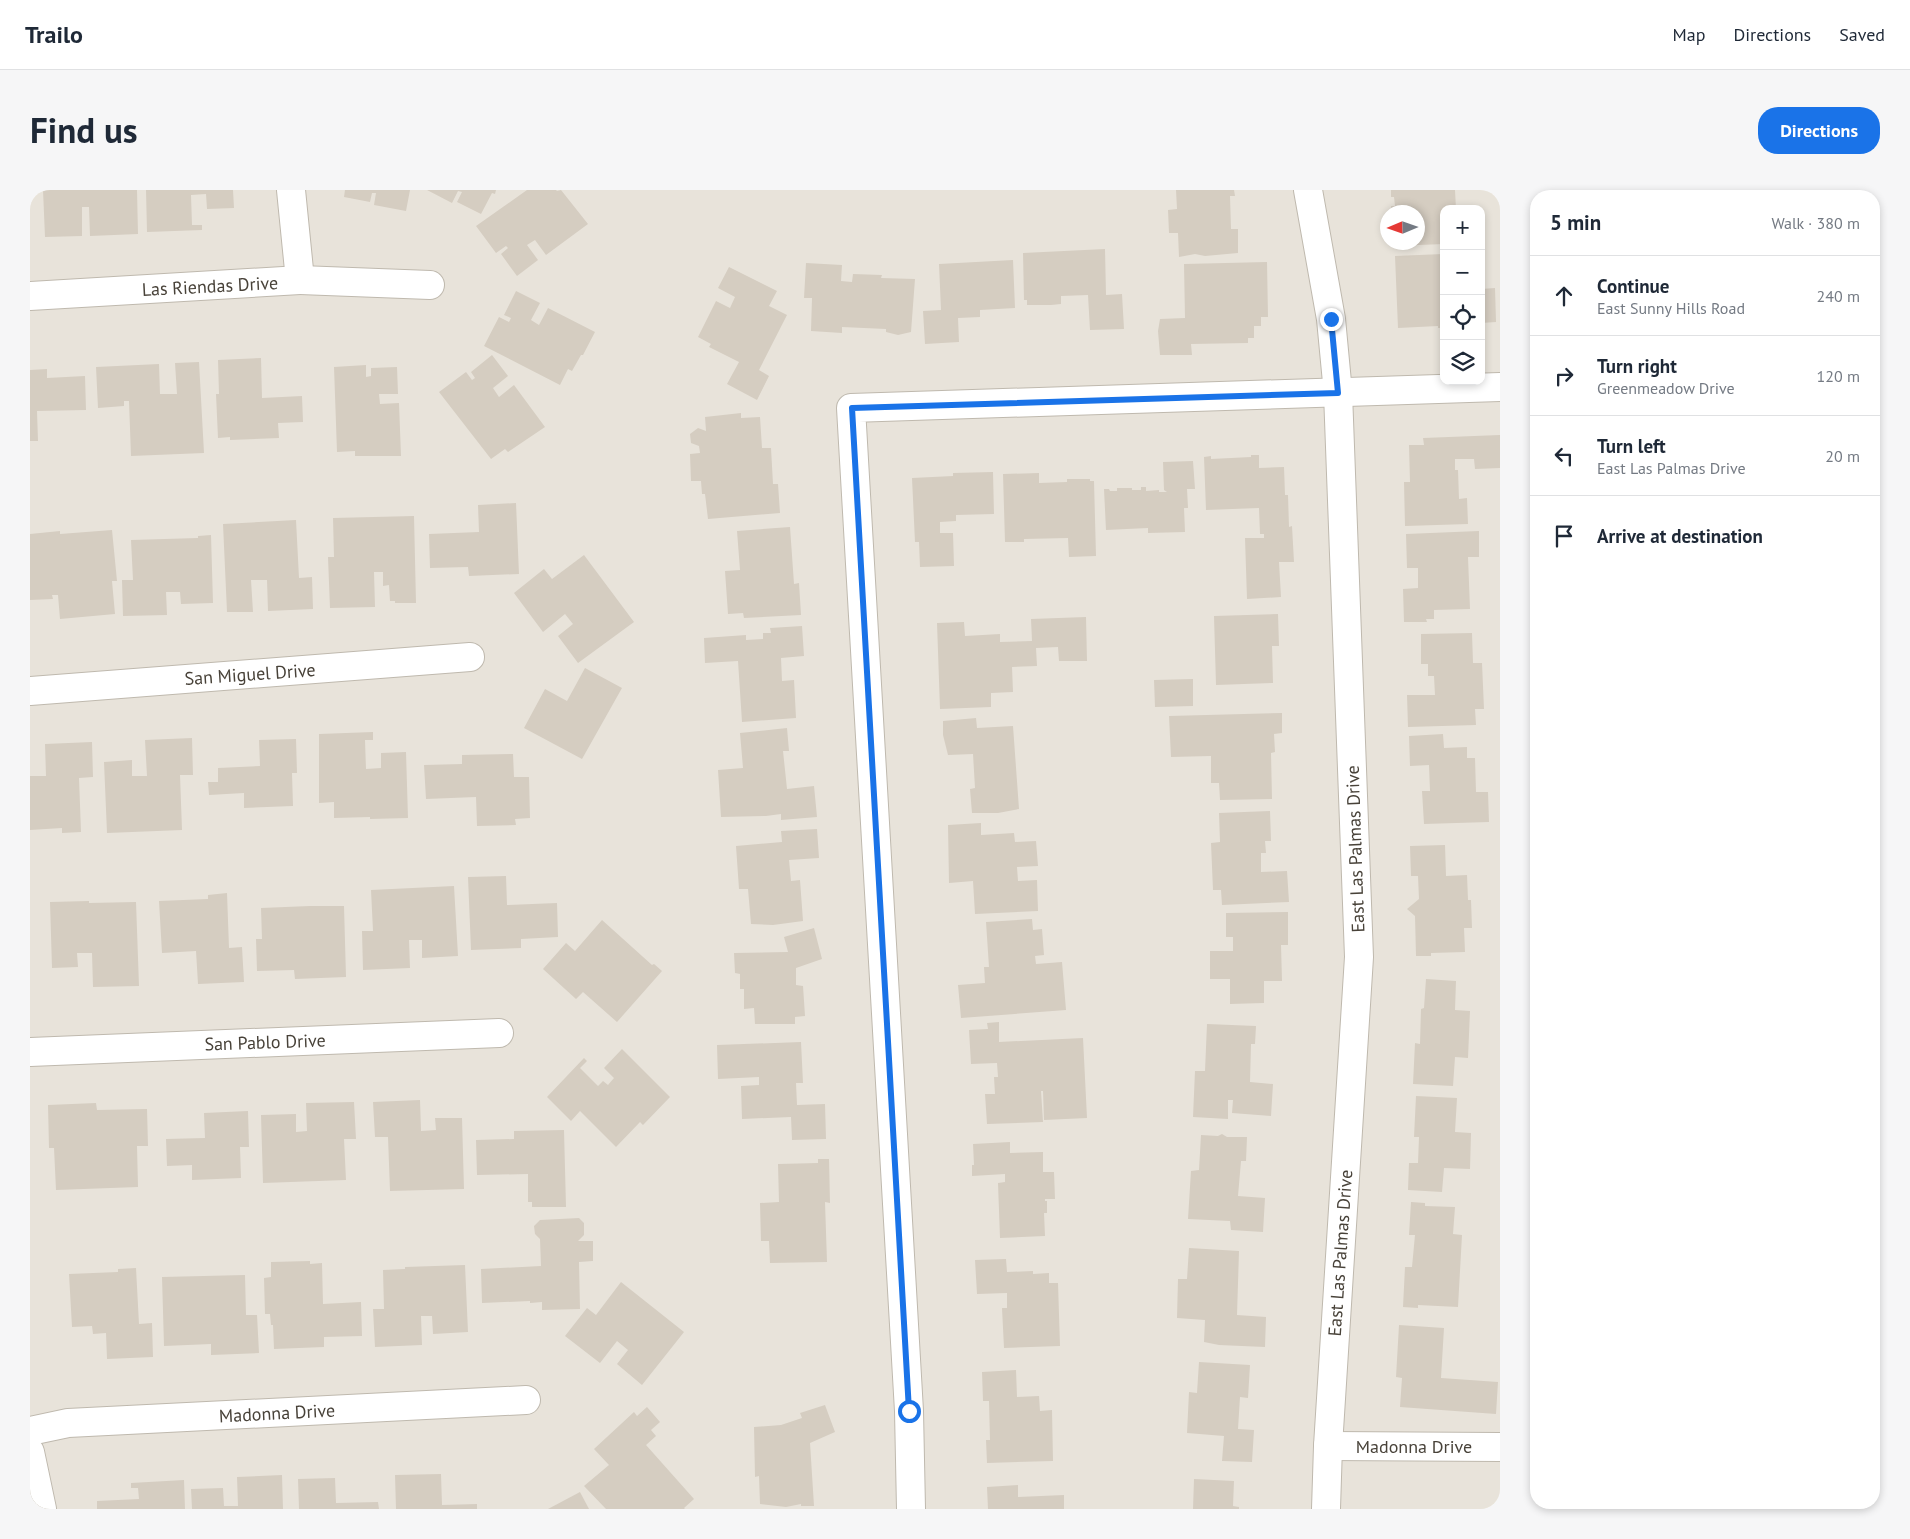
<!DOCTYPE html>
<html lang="en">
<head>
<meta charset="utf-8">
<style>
  :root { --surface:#fff; --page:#f6f6f7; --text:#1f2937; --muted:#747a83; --line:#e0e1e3; --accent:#1a73e8 }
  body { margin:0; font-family:"PT Sans",sans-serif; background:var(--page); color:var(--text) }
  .controls { position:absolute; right:15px; top:15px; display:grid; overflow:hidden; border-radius:10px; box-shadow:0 2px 8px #0003 }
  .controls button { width:45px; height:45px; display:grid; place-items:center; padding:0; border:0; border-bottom:1px solid var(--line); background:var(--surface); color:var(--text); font:25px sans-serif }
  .compass { position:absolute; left:1350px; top:15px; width:45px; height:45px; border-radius:50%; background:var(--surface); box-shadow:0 2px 8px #0003; rotate:268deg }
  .stop { position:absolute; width:15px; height:15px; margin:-11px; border:4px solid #1a73e8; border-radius:50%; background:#fff }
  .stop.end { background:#1a73e8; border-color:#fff; box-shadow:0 1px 5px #0008 }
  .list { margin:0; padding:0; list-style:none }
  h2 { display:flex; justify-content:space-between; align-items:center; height:65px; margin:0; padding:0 20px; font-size:21px }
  h2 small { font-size:16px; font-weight:400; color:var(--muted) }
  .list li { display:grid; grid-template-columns:32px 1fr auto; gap:15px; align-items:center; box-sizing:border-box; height:80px; padding:0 20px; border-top:1px solid var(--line) }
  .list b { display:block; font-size:19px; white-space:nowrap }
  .list p { margin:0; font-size:16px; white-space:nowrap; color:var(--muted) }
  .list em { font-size:16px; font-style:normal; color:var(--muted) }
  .icon { flex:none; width:28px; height:28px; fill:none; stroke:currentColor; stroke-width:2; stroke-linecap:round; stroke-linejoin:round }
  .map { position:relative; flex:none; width:1470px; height:1319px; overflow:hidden; border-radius:20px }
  header { display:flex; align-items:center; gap:30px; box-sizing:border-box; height:70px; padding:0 25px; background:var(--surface); border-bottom:1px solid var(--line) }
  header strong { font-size:24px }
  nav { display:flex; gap:28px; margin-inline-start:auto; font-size:18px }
  .intro { display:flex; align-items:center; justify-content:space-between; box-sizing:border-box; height:120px; padding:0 30px }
  h1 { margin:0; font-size:35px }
  .button { padding:12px 22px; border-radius:20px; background:var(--accent); color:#fff; font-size:18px; font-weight:700 }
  main { display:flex; gap:30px; padding:0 30px }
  aside { flex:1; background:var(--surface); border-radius:20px; box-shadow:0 2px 8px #0003 }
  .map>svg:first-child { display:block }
  .residential { fill:#e8e3da; fill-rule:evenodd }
  .building { fill:#d5cdc1 }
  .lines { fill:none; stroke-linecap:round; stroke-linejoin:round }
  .minor-casing { stroke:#bfb9ae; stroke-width:30 }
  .minor { stroke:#fff; stroke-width:28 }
  .route { stroke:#1a73e8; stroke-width:6 }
  .labels { text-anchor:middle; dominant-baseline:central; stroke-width:4.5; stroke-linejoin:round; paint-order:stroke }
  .street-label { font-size:18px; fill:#484239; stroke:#fff }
</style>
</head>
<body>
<header>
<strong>Trailo</strong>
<nav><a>Map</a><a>Directions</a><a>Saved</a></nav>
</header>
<div class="intro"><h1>Find us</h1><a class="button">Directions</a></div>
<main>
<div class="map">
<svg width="1470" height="1319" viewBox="0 0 1470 1319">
  <rect width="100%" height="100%" fill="#f4f2eb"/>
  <path class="residential" d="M 0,0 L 1470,0 L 1470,1319 L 0,1319 ZM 1414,19 L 1451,19 L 1451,191 L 1414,191 ZM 1358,22 L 1388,22 L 1388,52 L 1358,52 Z"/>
  <g class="building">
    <polygon points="13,0 107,0 108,44 60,46 59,17 52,17 52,46 15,47"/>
    <polygon points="116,0 203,0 204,18 177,19 176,4 161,5 162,35 172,35 172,40 117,42"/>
    <polygon points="315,0 380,0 376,21 344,15 346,3 342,3 340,12 314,7"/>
    <polygon points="397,0 466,0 465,4 462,3 451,24 427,12 432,2 428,1 422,13"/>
    <polygon points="497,0 526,0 527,1 531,0 558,34 516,65 505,50 497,55 508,70 487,86 471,64 478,58 476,56 466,63 446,36"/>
    <polygon points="1146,0 1204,0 1205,6 1200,6 1201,39 1208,39 1208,63 1175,66 1165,64 1149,67 1148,43 1139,43 1138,20 1147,19"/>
    <polygon points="1361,0 1425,0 1426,19 1414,19 1414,54 1363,56 1363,52 1388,52 1388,22 1362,22 1361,16 1365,16 1364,7 1361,7"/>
    <polygon points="1075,59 1076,105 1092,104 1094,139 1060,140 1058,105 1031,106 1031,114 1021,115 997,115 997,110 994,110 993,63"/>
    <polygon points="1413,64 1414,138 1408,138 1408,136 1368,138 1365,66"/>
    <polygon points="983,70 985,118 950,120 950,127 928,128 929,152 895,154 893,121 911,120 909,74"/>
    <polygon points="1237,72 1238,127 1231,127 1231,136 1224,136 1224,148 1218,148 1218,153 1161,154 1162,165 1130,165 1128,141 1130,129 1155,128 1154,74"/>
    <polygon points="776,73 812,75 811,91 822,92 823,84 852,85 851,88 885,89 881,142 868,145 856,142 856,139 812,137 812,143 781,141 782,108 774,108"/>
    <polygon points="699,77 747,101 739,116 757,125 729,180 739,186 727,210 697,194 709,172 679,157 681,154 668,147 686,111 700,118 705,107 688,98"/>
    <polygon points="1465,98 1466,132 1451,133 1451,99"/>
    <polygon points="486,101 510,113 501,130 509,135 518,118 565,142 553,165 551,165 542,181 538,179 530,195 454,156 469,127 479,132 481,128 474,125"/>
    <polygon points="462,165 478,186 463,198 469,207 484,195 515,237 478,262 475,259 461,269 409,202 436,182 442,190 445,188 441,182"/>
    <polygon points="231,168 232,208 272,206 273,232 248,233 249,248 200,250 200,247 188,248 186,204 189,204 188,170"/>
    <polygon points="169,172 174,263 101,266 99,211 94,211 94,216 68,218 66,177 129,174 130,204 147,204 145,173"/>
    <polygon points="336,175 336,187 341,186 341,178 367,177 368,204 349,204 350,214 369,213 371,266 325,266 325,261 307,262 304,177"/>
    <polygon points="17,179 17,188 55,186 56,220 7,221 8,251 0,251 0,180"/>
    <polygon points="711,223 711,228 730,227 732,258 741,258 743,294 748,294 750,323 678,329 675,304 672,304 671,291 661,291 660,264 670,263 669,256 661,253 660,244 668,238 676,241 675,227"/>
    <polygon points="1470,245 1470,278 1445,279 1444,269 1425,269 1425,280 1428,280 1429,309 1437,308 1438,334 1375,336 1374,292 1380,292 1379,255 1394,255 1393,248"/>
    <polygon points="1221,265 1229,265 1229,278 1254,277 1255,305 1258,305 1259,337 1262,336 1264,372 1249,372 1251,407 1217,409 1215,348 1234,348 1234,344 1230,344 1229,318 1176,320 1174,267 1181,266 1181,269 1221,267"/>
    <polygon points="1163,271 1165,299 1157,299 1158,318 1154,318 1155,342 1118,343 1118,338 1076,340 1074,299 1079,299 1080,301 1087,301 1087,298 1102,298 1102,300 1111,300 1111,297 1116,297 1116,301 1129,300 1129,302 1137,302 1134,300 1133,272"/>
    <polygon points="963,282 964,324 926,325 926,331 910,332 910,343 923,343 924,376 890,377 889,352 885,352 882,288 923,286 923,283"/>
    <polygon points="1009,283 1009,293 1037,292 1037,289 1060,289 1060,291 1064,291 1066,366 1039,367 1038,348 994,349 994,352 975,352 973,284"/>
    <polygon points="486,313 489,384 439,386 438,377 400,378 399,344 449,342 448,315"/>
    <polygon points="384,326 386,413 365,413 365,411 360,411 359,395 353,396 353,382 344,382 345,417 300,418 298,367 304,367 303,328"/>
    <polygon points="266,330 269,388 282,387 283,419 238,421 237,390 221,390 223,422 197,422 193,334"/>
    <polygon points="760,337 764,394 769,393 771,425 714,428 713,423 698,424 695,381 710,380 707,341"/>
    <polygon points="82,340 87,391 82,391 85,424 30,429 28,405 22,405 23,409 0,410 0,344 30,341 30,344"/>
    <polygon points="1449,341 1449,367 1438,367 1440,419 1404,420 1404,429 1396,429 1397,432 1374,432 1373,399 1388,398 1388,378 1377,378 1376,344"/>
    <polygon points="181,345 183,413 151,414 150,402 136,402 137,425 93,426 92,390 103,390 101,350 168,348 168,346"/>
    <polygon points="554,365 604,432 548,473 528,446 543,434 535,424 513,442 484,403 514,379 522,389"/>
    <polygon points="1248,424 1249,456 1242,456 1243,493 1186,495 1184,426"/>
    <polygon points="1056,427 1057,471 1029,471 1028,457 1006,458 1007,476 982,477 983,502 961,503 961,517 910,519 907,433 934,432 935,446 970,444 970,452 1002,451 1001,429"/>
    <polygon points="772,436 774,466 751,468 752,491 764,490 766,528 712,532 708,471 675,473 674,448 716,445 716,450 733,449 733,443 741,443 740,438"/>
    <polygon points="1442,443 1443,473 1452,473 1454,519 1445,519 1446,535 1378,537 1377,505 1405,505 1404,486 1398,486 1398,474 1391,474 1391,444"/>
    <polygon points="555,478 592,498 552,569 494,538 515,499 537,511"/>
    <polygon points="1163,489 1163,516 1125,517 1124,490"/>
    <polygon points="1252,523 1252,543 1244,544 1245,562 1241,563 1242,609 1190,610 1189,593 1181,593 1181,566 1141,567 1139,526"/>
    <polygon points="946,528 947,538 983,536 989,619 968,623 942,623 940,599 945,598 943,564 918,565 913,545 913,531"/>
    <polygon points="757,538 759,561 753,561 757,599 784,596 787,627 751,630 751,624 736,626 691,627 688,580 713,578 710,543"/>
    <polygon points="343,542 343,550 335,550 336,579 351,578 351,563 376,562 378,628 340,629 340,627 304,628 304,612 289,613 289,544"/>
    <polygon points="1413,544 1414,558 1437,557 1437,568 1445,568 1446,602 1458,602 1459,632 1394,634 1392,601 1400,601 1399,575 1380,576 1379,546"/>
    <polygon points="162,548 163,585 150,585 152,640 77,643 74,572 102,570 102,586 117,586 115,550"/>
    <polygon points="266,549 267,583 262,583 263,616 214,618 214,603 179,605 178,592 188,592 188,578 230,576 229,550"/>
    <polygon points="62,552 63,587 49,588 51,642 32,643 32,638 0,640 0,586 16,586 15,554"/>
    <polygon points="483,564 484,587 499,587 500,628 485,629 486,635 447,636 446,607 396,609 394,575 432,574 432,565"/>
    <polygon points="1240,621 1241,651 1235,651 1236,663 1231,663 1231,682 1257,681 1259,712 1192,715 1191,700 1183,700 1181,653 1190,652 1189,623"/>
    <polygon points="951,633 951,645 984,643 985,652 1006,651 1008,676 987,677 988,691 1007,690 1008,721 945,724 943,691 919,693 918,635"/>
    <polygon points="787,639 789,668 759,670 761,691 770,690 773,731 743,735 721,734 718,699 709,699 706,656 752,652 751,641"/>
    <polygon points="1415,655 1416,686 1437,685 1438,710 1441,710 1442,738 1434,738 1435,762 1401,763 1401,766 1386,766 1385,726 1377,719 1389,709 1388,686 1381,686 1380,656"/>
    <polygon points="476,686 477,715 527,713 528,747 491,749 491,758 441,760 438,687"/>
    <polygon points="424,696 428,766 392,768 392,750 379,750 380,778 333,780 332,741 343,741 341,700"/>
    <polygon points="197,703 199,758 212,757 214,792 168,794 166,761 132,763 129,711 178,709 178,705"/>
    <polygon points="59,711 59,713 106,712 109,796 63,797 62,763 47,763 48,777 22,778 20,712"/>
    <polygon points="280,716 314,716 316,787 265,789 264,780 227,781 226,749 232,749 231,718"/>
    <polygon points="1258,722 1258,755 1251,755 1252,791 1234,791 1234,813 1200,814 1200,789 1180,789 1180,761 1203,761 1203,747 1196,747 1196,723"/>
    <polygon points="1002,729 1003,740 1012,739 1014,765 1005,766 1006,774 1032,772 1036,820 931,828 928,795 955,793 954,777 959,777 956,732"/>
    <polygon points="572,730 622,775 624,774 632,781 587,832 553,802 546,809 513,779 536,753 545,761"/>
    <polygon points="784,738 792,769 766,778 766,795 773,796 775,826 765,827 765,834 725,834 724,818 714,819 714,799 710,799 710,784 705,783 704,763 758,762 754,747"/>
    <polygon points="1396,789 1426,791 1425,820 1440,821 1438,868 1425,867 1423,896 1383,894 1385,853 1390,854 1391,819 1394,818"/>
    <polygon points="969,832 969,852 1053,848 1057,928 1014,930 1013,901 1011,901 1013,932 957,934 955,904 965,904 964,887 968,887 967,873 941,874 939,840 958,839 957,833"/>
    <polygon points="1177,834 1226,836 1225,854 1221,854 1220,892 1243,894 1241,926 1202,923 1203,910 1198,910 1198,929 1163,927 1165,881 1175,881"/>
    <polygon points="771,852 773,893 766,893 767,915 795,914 796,949 762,950 761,927 712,929 711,896 729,895 729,887 688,889 687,855"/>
    <polygon points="592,859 640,907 613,935 610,932 586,957 550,921 541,931 517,907 554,868 557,871 550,878 568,896 573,891 578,895 584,888 574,878"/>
    <polygon points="1386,906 1427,908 1425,942 1441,943 1440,979 1414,978 1412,1002 1378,1000 1379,973 1388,973 1389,947 1384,947"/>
    <polygon points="390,910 391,941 406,940 405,928 432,928 434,999 360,1001 358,947 345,947 343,912"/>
    <polygon points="324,912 326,949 314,949 316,990 233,993 231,925 266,924 266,942 277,941 276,913"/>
    <polygon points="66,913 67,920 117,919 118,956 107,956 108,997 26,1000 24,958 19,958 18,915"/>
    <polygon points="218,921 219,957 210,957 211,988 162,990 162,975 137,976 136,949 175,948 174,923"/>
    <polygon points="534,940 536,1017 502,1017 502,1012 498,1012 498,984 447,985 446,950 484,949 484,941"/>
    <polygon points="1192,944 1197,947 1217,947 1216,971 1211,971 1208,1006 1235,1008 1233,1042 1201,1040 1200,1031 1158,1029 1161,981 1169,980 1171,945 1188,946"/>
    <polygon points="980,952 980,963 1013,962 1013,982 1024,982 1025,1009 1015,1009 1015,1011 1017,1011 1017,1023 1014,1023 1015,1046 970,1048 968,993 975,992 975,984 942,986 942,975 944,975 943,954"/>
    <polygon points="788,969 799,969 800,1013 795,1012 797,1072 740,1073 739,1051 731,1051 730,1013 749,1012 748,974 788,973"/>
    <polygon points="1381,1012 1395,1013 1395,1016 1425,1017 1423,1044 1432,1045 1428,1117 1388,1115 1388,1118 1373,1117 1375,1077 1382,1077 1385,1045 1379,1045"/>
    <polygon points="549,1028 554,1033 554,1045 548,1051 563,1051 563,1071 549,1072 550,1119 512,1120 512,1112 500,1113 500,1111 452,1113 451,1079 511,1076 510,1049 505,1044 504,1036 510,1030"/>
    <polygon points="1159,1058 1209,1061 1207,1125 1236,1127 1235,1157 1189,1155 1174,1152 1175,1130 1147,1128 1148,1089 1157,1089"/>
    <polygon points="976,1069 977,1082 1003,1081 1003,1084 1019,1083 1019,1093 1028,1093 1030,1156 974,1158 972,1118 977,1118 977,1103 947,1104 945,1070"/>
    <polygon points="280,1071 280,1074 292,1073 293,1114 331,1112 332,1146 294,1147 294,1157 244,1159 243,1135 241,1135 240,1124 235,1124 234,1088 241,1087 241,1072"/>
    <polygon points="435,1075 438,1142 403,1144 402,1126 391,1126 392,1155 345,1157 343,1119 354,1119 353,1080 375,1079 375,1077"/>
    <polygon points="106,1078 109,1134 122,1133 123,1167 77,1169 76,1143 63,1144 62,1136 42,1137 39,1084 88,1082 88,1079"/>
    <polygon points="215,1085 216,1125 227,1125 229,1163 181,1165 181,1154 134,1156 132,1087"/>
    <polygon points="591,1092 654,1142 612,1195 587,1174 598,1160 587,1151 570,1173 535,1146 557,1118 566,1125"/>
    <polygon points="1369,1135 1414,1138 1411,1188 1468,1192 1466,1224 1370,1217 1372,1188 1366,1187"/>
    <polygon points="1169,1172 1220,1175 1218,1208 1210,1207 1208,1239 1224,1240 1222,1272 1192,1271 1194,1246 1157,1243 1159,1202 1167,1203"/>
    <polygon points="986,1180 987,1207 1009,1206 1010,1221 1022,1220 1023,1271 957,1273 956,1250 960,1250 959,1211 953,1211 952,1182"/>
    <polygon points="795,1215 805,1242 780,1253 784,1316 771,1316 771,1314 756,1317 730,1314 729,1286 725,1287 724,1237 751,1235 772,1228 770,1223"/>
    <polygon points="617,1217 630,1232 621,1240 626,1246 616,1255 664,1309 654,1318 655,1319 576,1319 554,1296 579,1275 564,1259 604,1222 607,1226"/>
    <polygon points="411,1284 412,1315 447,1314 447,1319 366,1319 365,1285"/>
    <polygon points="252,1285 253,1319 162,1319 161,1299 193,1298 194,1316 208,1316 207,1287"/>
    <polygon points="305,1288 306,1313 348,1312 349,1319 269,1319 268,1289"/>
    <polygon points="1164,1289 1204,1291 1203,1316 1209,1317 1209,1319 1163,1319"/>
    <polygon points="154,1290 155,1319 67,1319 67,1311 109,1309 108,1298 101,1298 101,1293"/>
    <polygon points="988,1295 988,1307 1034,1305 1034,1319 958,1319 957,1297"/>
    <polygon points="550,1302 559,1319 518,1319"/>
  </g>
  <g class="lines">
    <defs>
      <g id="minor">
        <polyline points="1278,0 1301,129 1308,203 1329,767 1298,1256 1296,1319"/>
        <polyline points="270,90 400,95"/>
        <polyline points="0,106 270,90 261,0"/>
        <polyline points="0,501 440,467"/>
        <polyline points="0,862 469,843"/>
        <polyline points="0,1241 38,1233 496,1210"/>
        <polyline points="1298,1256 1470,1257"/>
        <polyline points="0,1262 12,1319"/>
        <polyline points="881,1319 879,1221 821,218 1470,197"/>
      </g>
    </defs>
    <use href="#minor" class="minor-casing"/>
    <use href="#minor" class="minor"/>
  </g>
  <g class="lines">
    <polyline class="route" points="879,1221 822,218 1308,203 1301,129"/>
  </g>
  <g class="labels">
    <g class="street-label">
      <text transform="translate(180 96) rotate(-3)">Las Riendas Drive</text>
      <text transform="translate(220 484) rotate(-4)">San Miguel Drive</text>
      <text transform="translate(1325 659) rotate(-92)">East Las Palmas Drive</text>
      <text transform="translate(235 852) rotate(-2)">San Pablo Drive</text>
      <text transform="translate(1310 1063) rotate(-86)">East Las Palmas Drive</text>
      <text transform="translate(247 1223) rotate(-3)">Madonna Drive</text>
      <text x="1384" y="1256">Madonna Drive</text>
    </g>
  </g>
</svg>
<div class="controls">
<button>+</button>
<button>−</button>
<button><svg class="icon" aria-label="locate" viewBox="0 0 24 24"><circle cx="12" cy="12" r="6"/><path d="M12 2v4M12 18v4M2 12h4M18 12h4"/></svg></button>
<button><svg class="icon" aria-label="layers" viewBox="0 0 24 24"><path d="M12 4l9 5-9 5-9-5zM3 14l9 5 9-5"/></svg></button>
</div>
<svg class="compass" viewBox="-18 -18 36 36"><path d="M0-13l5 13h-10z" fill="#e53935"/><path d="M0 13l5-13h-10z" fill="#747a83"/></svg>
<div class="stop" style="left:879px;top:1221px"></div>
<div class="stop end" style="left:1301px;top:129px"></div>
</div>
<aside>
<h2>5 min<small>Walk · 380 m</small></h2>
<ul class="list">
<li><svg class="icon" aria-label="ahead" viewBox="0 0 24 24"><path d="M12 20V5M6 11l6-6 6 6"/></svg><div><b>Continue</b><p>East Sunny Hills Road</p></div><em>240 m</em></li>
<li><svg class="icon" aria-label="right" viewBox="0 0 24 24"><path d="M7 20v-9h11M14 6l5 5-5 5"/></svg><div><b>Turn right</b><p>Greenmeadow Drive</p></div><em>120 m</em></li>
<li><svg class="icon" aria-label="left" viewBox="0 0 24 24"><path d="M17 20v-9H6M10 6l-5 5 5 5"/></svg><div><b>Turn left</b><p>East Las Palmas Drive</p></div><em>20 m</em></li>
<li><svg class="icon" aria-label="arrive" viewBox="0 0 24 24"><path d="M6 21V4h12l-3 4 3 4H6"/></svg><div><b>Arrive at destination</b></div></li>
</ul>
</aside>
</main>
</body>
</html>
